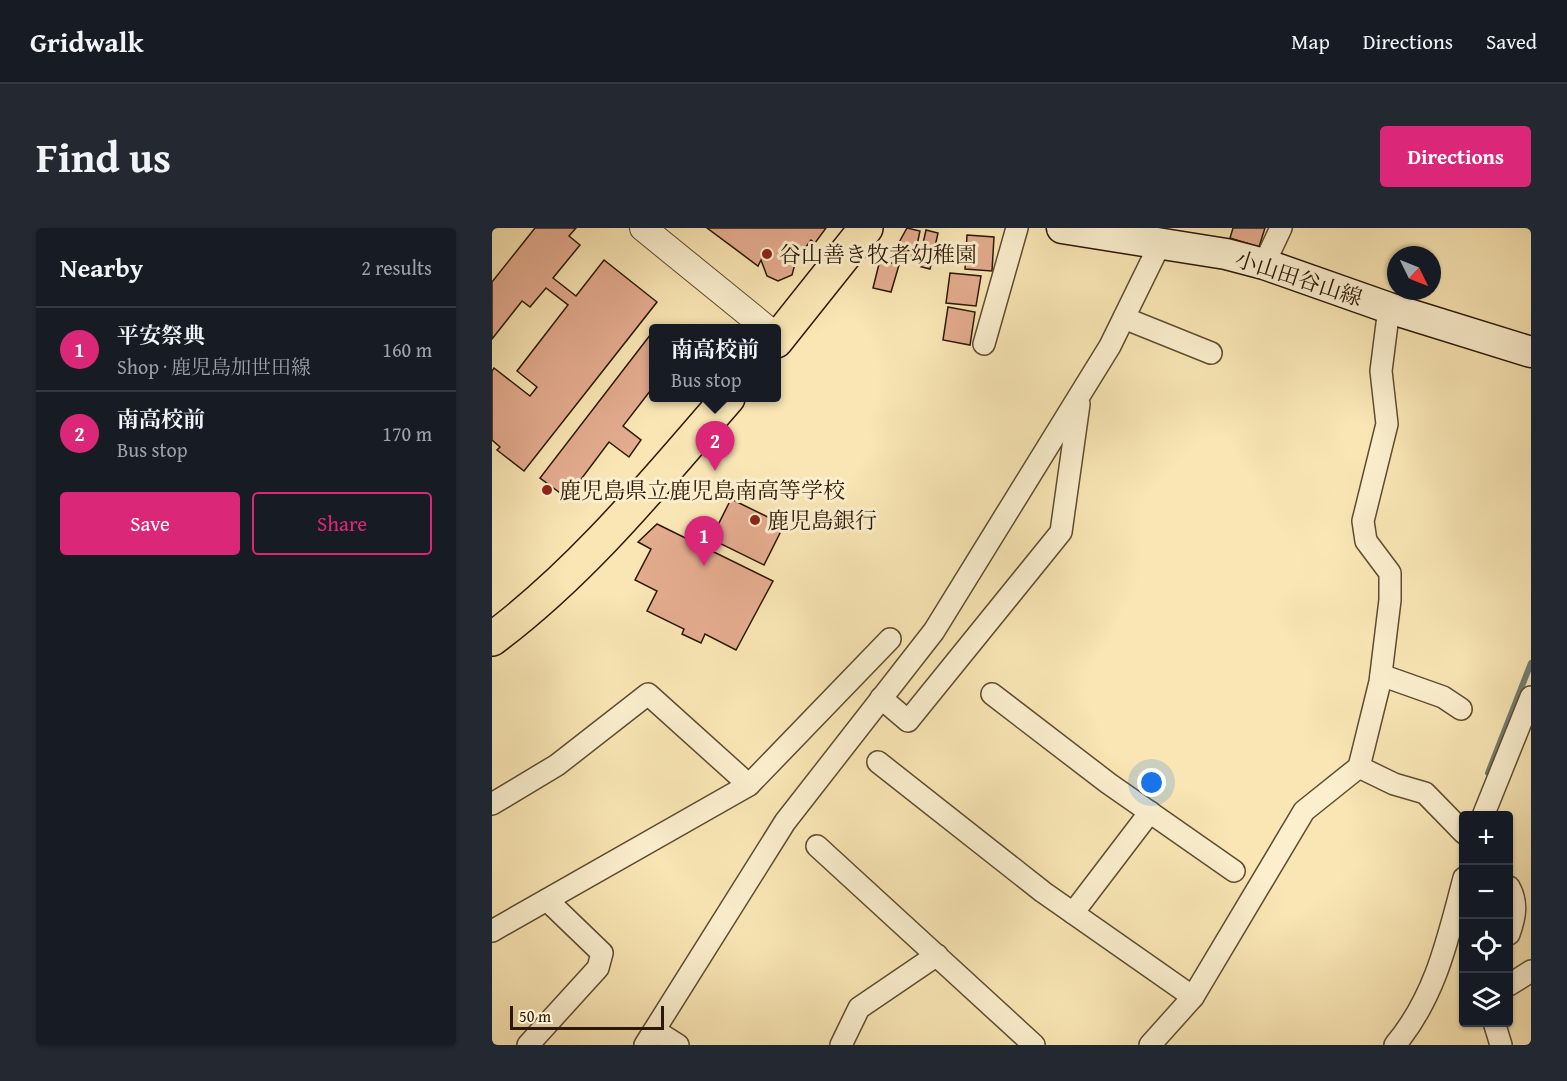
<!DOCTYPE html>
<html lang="en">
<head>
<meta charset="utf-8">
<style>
  :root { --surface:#171b24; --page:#242831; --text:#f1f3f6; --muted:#9ea1a6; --line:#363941; --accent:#db2777 }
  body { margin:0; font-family:"Gentium Book Plus","Noto Serif JP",serif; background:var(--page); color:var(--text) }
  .controls { position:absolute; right:18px; bottom:18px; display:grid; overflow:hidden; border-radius:6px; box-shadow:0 2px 4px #0004 }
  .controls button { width:54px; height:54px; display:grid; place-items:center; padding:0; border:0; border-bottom:2px solid var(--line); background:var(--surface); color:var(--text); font:30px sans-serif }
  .compass { position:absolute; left:895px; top:18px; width:54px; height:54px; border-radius:50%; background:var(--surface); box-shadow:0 2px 4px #0004; rotate:133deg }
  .scale { position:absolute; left:18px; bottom:15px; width:154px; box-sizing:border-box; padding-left:6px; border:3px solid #2b1807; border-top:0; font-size:16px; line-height:21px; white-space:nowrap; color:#2b1807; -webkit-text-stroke:4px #fbefce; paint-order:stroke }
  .you { position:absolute; left:660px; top:555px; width:21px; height:21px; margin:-15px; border:4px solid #fff; border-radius:50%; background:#1a73e8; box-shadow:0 0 0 9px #1a73e833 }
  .badge { display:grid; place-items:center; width:39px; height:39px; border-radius:50%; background:var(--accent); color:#fff; font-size:20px; font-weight:700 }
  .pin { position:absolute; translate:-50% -50px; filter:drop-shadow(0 2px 3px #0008) }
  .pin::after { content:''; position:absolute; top:32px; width:21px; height:18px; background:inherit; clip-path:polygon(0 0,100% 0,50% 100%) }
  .popup { position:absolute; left:157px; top:96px; width:132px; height:78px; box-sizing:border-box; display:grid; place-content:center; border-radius:6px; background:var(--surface); filter:drop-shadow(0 2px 4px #0005); font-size:20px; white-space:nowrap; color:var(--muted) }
  .popup b { font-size:22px; color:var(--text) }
  .popup::after { content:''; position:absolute; left:50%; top:100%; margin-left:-12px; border:12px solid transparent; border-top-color:var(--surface) }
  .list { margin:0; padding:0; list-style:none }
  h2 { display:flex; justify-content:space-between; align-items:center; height:78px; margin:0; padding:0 24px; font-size:26px }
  h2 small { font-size:20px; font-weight:400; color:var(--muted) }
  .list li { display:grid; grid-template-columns:39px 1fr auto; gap:18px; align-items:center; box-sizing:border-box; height:84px; padding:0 24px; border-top:2px solid var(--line) }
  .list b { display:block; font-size:22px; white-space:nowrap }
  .list p { margin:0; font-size:20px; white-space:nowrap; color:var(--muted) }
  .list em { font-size:20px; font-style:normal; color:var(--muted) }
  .actions { display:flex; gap:12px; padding:18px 24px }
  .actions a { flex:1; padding:14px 0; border:2px solid var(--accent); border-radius:6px; text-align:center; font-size:21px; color:var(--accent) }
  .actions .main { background:var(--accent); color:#fff }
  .icon { flex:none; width:33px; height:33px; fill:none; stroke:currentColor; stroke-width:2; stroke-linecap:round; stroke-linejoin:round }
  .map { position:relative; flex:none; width:1039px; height:817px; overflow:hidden; border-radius:6px }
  header { display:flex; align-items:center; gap:36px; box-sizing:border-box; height:84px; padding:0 30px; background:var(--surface); border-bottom:2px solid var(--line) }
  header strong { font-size:28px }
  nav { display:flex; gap:33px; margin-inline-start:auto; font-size:21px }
  .intro { display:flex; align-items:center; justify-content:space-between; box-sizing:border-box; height:144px; padding:0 36px }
  h1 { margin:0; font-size:42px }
  .button { padding:15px 27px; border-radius:6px; background:var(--accent); color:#fff; font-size:21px; font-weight:700 }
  main { display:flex; gap:36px; padding:0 36px }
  aside { flex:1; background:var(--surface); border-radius:6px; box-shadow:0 2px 4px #0004 }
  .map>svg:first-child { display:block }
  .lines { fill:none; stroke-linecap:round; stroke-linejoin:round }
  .stream { stroke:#717c70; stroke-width:6 }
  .building { fill:#e4ac8f; stroke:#2b1807; stroke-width:1.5 }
  .minor-casing { stroke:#5e4c32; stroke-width:24 }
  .tertiary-casing { stroke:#5e4c32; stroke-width:28 }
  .secondary-casing { stroke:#2b1807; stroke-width:33 }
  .primary-casing { stroke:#2b1807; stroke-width:36 }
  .minor { stroke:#fbefce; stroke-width:21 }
  .tertiary { stroke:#fbefce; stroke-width:26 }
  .secondary { stroke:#fbefce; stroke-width:30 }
  .primary { stroke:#f9e6b4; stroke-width:33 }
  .poi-dot { fill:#8f2418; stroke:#fbefce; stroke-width:2 }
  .labels { text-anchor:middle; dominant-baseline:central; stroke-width:6; stroke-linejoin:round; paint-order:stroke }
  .poi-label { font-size:22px; fill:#2b1807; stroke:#fbefce; text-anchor:start }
  .street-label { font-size:22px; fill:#2b1807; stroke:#fbefce }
</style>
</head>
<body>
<header>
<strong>Gridwalk</strong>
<nav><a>Map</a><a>Directions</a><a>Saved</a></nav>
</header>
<div class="intro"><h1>Find us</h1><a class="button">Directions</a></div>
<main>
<aside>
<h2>Nearby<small>2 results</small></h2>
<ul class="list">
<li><span class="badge">1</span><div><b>平安祭典</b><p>Shop · 鹿児島加世田線</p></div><em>160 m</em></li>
<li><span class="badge">2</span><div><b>南高校前</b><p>Bus stop</p></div><em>170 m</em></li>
</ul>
<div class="actions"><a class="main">Save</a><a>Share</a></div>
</aside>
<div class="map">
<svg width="1039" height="817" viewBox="0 0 1039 817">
  <rect width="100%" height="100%" fill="#f9e6b4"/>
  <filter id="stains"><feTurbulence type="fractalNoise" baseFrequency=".00333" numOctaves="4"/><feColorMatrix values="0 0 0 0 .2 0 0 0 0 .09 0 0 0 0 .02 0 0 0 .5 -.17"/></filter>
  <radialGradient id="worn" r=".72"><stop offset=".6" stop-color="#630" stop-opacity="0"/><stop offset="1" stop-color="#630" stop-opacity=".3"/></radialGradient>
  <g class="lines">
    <polyline class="stream" points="996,545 1039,435"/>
  </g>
  <g class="building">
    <polygon points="43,0 84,0 77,8 88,17 61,50 84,68 112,32 165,74 32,243 5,222 8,219 0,212 0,143 2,140 38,168 45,159 25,143 76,77 54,60 38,79 30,73 0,111 0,54"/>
    <polygon points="215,0 334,0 323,15 319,12 304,32 300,47 286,53 275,48 269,32 266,38"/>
    <polygon points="415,0 428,3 422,31 400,27"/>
    <polygon points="741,0 773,0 767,19 738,10"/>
    <polygon points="434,2 446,5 438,41 426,38"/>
    <polygon points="475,7 502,9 500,43 473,41"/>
    <polygon points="388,32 407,37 399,64 381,60"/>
    <polygon points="458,45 489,48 484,78 454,75"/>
    <polygon points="456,79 483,84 478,117 451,112"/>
    <polygon points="162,102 162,158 131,198 149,212 137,229 117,214 75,270 48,250"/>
    <polygon points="239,271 292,297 272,337 219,311"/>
    <polygon points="165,296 281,353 244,422 213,406 209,415 190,406 192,401 155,383 165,363 143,352 159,321 146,314"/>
  </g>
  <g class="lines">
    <defs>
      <g id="minor">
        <polyline points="772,36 789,0"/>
        <polyline points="632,90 719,125"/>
        <polyline points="492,116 525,0"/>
        <polyline points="889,447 951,469 969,481"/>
        <polyline points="500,466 616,555 742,643"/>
        <polyline points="389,470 416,493 569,304 587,176"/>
        <polyline points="386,534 551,664 701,769"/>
        <polyline points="867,539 902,556 933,565 972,605"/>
        <polyline points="0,576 65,537 156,466 257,557 398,411"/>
        <polyline points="991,588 1039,469"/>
        <polyline points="325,618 542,817"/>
        <path d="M 1017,659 C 1026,675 1023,689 1017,706"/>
        <polyline points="581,685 658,584"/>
        <polyline points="0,703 257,557"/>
        <polyline points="1017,757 1039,743"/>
        <polyline points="1002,794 1009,817"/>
        <polyline points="164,803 186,817"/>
        <polyline points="36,817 106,740 110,725 55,672"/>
        <polyline points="153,817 293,594 442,403 618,118 668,16"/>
        <polyline points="349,817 367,780 445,727"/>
        <polyline points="658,817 701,769 812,583 867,539 888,454 898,372 898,345 874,313 871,293 895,196 889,143 897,80"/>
        <path d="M 903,817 C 944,768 956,710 972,650"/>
      </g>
      <polyline id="tertiary" points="151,0 274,100"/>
      <polyline id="secondary" points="570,0 734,26 772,36 897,80 1039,124"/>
      <g id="primary">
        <polyline points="284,113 374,0"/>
        <path d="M 0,411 C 90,344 163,254 236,170"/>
      </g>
    </defs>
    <use href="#minor" class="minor-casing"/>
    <use href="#tertiary" class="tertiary-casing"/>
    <use href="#secondary" class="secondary-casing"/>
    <use href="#primary" class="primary-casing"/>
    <use href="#minor" class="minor"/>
    <use href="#tertiary" class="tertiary"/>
    <use href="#secondary" class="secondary"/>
    <use href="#primary" class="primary"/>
  </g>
  <g class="poi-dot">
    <circle cx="275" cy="26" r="6"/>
    <circle cx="55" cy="262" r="6"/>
    <circle cx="263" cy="292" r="6"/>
  </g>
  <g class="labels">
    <g class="poi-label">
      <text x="287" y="26">谷山善き牧者幼稚園</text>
      <text x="67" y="262">鹿児島県立鹿児島南高等学校</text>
      <text x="275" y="292">鹿児島銀行</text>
    </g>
    <g class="street-label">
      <text transform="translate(807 50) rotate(18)">小山田谷山線</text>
    </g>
  </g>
  <rect width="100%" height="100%" filter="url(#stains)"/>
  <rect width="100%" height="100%" fill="url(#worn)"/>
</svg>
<div class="controls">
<button>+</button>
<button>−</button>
<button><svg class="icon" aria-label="locate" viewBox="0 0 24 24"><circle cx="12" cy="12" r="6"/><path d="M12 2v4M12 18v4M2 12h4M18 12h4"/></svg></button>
<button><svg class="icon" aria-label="layers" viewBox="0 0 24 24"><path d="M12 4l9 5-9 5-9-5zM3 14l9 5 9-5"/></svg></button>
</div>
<svg class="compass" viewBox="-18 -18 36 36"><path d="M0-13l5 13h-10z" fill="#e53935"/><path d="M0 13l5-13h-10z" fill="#9ea1a6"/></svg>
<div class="scale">50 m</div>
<div class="you"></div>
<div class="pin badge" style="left:212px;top:338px">1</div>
<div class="pin badge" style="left:223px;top:243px">2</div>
<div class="popup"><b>南高校前</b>Bus stop</div>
</div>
</main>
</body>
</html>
